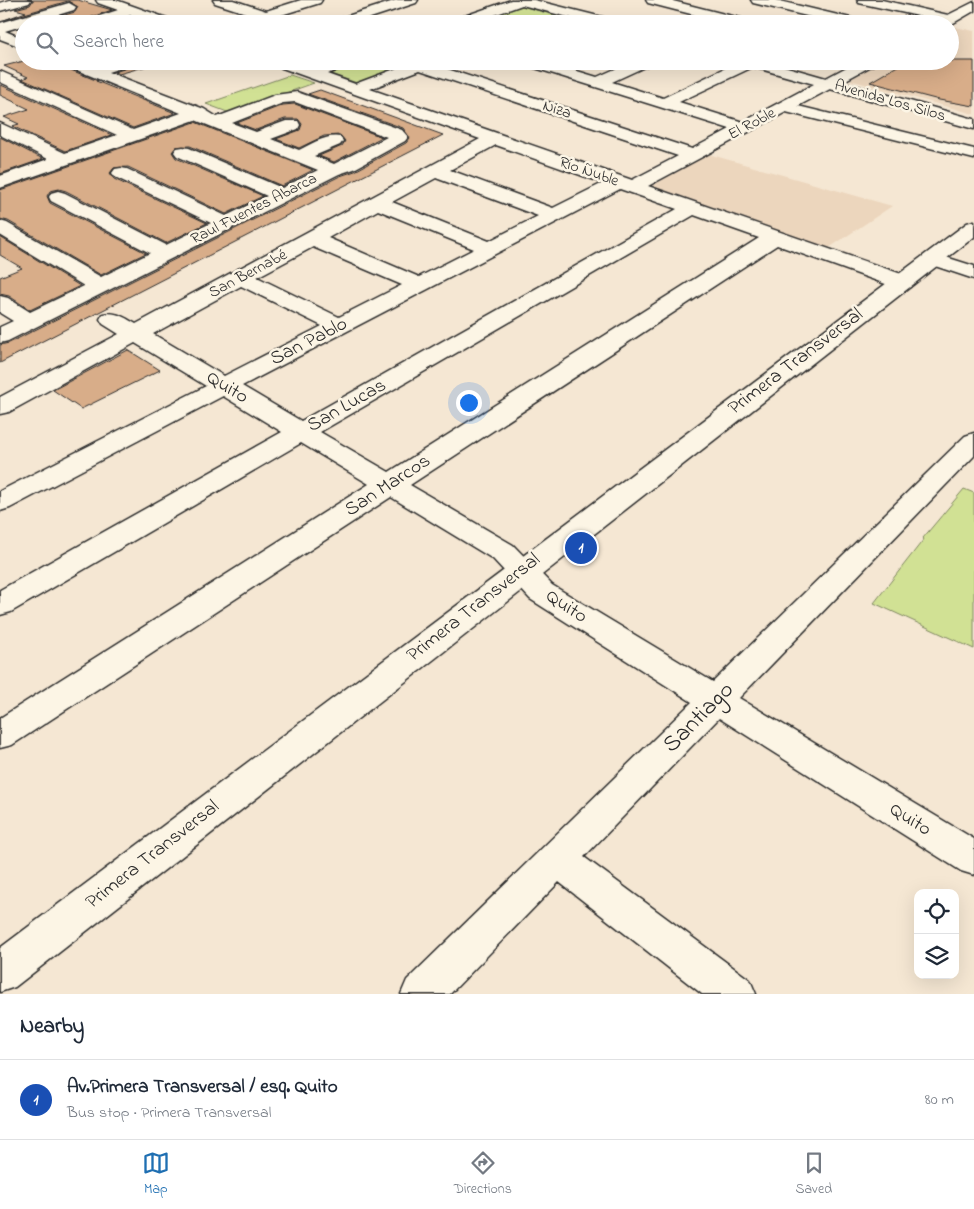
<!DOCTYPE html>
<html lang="en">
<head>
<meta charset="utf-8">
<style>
  :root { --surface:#fff; --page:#f6f6f7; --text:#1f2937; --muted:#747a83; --line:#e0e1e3; --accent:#1f6fb2 }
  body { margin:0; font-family:"Indie Flower",sans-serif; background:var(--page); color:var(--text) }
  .controls { position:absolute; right:15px; bottom:15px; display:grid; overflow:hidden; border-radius:10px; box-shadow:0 5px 20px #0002 }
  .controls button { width:45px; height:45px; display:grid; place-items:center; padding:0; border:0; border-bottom:1px solid var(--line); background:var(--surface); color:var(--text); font:25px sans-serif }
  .you { position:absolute; left:468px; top:402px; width:18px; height:18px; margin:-12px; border:4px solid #fff; border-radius:50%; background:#1a73e8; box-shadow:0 0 0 8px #1a73e833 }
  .badge { display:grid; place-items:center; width:32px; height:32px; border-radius:50%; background:var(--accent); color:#fff; font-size:16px; font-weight:700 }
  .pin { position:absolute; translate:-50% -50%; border:2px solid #fff; box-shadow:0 1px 5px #0006 }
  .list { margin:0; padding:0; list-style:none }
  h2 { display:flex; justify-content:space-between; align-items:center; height:65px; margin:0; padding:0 20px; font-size:21px }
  h2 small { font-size:16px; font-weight:400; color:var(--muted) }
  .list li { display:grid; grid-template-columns:32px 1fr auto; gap:15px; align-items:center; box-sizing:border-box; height:80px; padding:0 20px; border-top:1px solid var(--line) }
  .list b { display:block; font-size:19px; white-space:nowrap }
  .list p { margin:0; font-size:16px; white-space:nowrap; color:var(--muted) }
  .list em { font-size:16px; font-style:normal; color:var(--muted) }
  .icon { flex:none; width:28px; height:28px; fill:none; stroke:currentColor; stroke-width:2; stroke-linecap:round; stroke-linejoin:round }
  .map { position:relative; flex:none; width:974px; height:994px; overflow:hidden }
  .search { position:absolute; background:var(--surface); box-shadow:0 5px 20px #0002; left:15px; right:15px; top:15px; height:55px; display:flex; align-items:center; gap:12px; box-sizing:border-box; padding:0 18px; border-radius:28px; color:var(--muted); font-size:19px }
  .sheet { height:145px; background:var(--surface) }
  nav { display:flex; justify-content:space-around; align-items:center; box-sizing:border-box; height:70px; border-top:1px solid var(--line); background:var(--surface); font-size:14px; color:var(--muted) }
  nav a { display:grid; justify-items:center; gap:2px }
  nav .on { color:var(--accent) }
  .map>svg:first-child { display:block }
  .built { fill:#ecd6bd }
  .green { fill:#d1e194; stroke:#7e8660 }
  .building { fill:#d8ad89; stroke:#2b2b2b }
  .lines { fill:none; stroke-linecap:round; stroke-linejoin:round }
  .minor-casing { stroke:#2b2b2b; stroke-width:3 }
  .major-casing { stroke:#2b2b2b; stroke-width:3 }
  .minor { fill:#fcf5e5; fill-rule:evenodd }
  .major { fill:#fcf5e5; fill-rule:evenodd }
  .labels { text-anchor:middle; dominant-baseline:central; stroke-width:5; stroke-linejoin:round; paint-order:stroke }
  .far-street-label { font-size:16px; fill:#2b2b2b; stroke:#fcf5e5 }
  .street-label { font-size:20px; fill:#2b2b2b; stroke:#fcf5e5 }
  .near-street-label { font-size:24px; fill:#2b2b2b; stroke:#fcf5e5 }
</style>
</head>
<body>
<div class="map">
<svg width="974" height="994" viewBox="0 0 974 994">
  <rect width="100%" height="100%" fill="#f5e7d3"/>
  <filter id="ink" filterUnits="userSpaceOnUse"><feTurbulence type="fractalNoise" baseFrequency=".02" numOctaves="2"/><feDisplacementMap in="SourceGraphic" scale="10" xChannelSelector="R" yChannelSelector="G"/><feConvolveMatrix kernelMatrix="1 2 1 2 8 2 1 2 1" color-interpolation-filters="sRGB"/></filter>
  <g filter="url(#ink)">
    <g class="built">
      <polygon points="950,26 974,31 974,114 850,80 882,61 950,61"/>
      <polygon points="708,154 892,206 829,248 652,186"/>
    </g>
    <g class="green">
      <polygon points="518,5 558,16 538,24 466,24"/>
      <polygon points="361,61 423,61 360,84 328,73"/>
      <polygon points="290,75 314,83 230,113 206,104"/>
      <polygon points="964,489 974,493 974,649 874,603 924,539 923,538"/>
    </g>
    <g class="building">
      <polygon points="33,0 78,0 112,10 72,24 35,24 75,12 78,7 68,1 4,20 26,12 15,9 30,5"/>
      <polygon points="24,61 58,61 61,66 98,81 96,81 175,113 133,128 22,79 28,77 4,66"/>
      <polygon points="137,61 146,61 147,66 119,74 114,72 134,66"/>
      <polygon points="906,61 974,61 974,106 939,100 870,82"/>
      <polygon points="0,85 1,85 112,135 65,151 12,126 19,124 4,117 29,109 0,95"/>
      <polygon points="320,90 443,135 0,363 0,345 9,343 340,176 355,171 406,143 410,138 403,128 308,94"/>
      <polygon points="295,104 382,137 334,162 319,156 342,146 345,141 340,135 324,136 299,148 276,139 300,130 302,124 298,119 285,119 256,130 237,123 283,105"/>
      <polygon points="195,122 313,170 282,186 190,146 176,147 172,152 176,158 263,196 226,214 128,167 114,168 110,173 114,179 207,223 166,243 66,191 59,189 50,191 47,196 50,203 146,253 101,275 8,221 0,219 0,190"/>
      <polygon points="0,137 43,159 0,174"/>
      <polygon points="0,237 80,286 30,310 9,296 0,294 0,277 22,268 0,255"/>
      <polygon points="128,350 160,370 81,409 53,390"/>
    </g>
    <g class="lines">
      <defs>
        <g id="minor">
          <polygon points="10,0 31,0 29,3 0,11 0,3"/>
          <polygon points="96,0 116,0 175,21 177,24 156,24 131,15 104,24 82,24 84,21 118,10 98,3"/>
          <polygon points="213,0 233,0 266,11 301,0 322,0 320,3 252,24 230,24 232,21 252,15 215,3"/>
          <polygon points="397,0 418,0 416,3 352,24 330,24 332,21"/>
          <polygon points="511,0 534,0 618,21 620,24 595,24 522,5 469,24 448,24 450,21"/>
          <polygon points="646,0 669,0 752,21 754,24 730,24 648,3"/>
          <polygon points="751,0 775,0 863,21 865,24 840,24 753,3"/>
          <polygon points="857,0 882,0 948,15 974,2 974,11 950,25 934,24 937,20 859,3"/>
          <polygon points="69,3 76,7 74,10 5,31 24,39 24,48 0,39 0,23"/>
          <path d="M 60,61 L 81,61 L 94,67 L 112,61 L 135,61 L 133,64 L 108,72 L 204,109 L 217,117 L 275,95 L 297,92 L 402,130 L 408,137 L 405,141 L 354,169 L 339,174 L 8,341 L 0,343 L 0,327 L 13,321 L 0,313 L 0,296 L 8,298 L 30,312 L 84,286 L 0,235 L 0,221 L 7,223 L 101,277 L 150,253 L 51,201 L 49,197 L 51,193 L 58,191 L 65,193 L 166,245 L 211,223 L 115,177 L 112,173 L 115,169 L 121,168 L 127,169 L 226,216 L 267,196 L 177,156 L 174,152 L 177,148 L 183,147 L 189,148 L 282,188 L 318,170 L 195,120 L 0,188 L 0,176 L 48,159 L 0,135 L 0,123 L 65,153 L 117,135 L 0,82 L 0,71 L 133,130 L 181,113 L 62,64 ZM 295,102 L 387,137 L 334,164 L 314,156 L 340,145 L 343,141 L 340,137 C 327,134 311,144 299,150 L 271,139 L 298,129 L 300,125 L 298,121 L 286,121 L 256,132 L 232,123 L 283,103 Z"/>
          <path d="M 269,61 L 291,61 L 312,69 L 332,61 L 354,61 L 352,64 L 327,74 L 355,84 L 416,61 L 438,61 L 435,65 L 692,149 L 730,129 L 522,64 L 520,61 L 544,61 L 597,77 L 633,61 L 653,61 L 651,64 L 612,82 L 663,98 L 740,61 L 766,61 L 826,78 L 858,61 L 877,61 L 875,64 L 842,82 L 974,119 L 974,129 L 830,89 L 798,106 L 974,149 L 974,159 L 786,112 L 648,186 L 910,277 L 913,282 L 910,287 L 902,288 L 894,287 L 777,245 L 410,485 L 513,545 L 552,585 L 713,682 L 965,436 L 974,433 L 974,456 L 739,698 L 974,839 L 974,875 L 961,871 L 719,718 L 584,857 L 750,980 L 756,994 L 702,994 L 559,882 L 450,994 L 401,994 L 407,980 L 692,702 L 530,599 L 493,559 L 391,497 L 12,745 L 0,748 L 0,718 L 369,484 L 301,443 L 11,612 L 0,615 L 0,590 L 282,432 L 223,396 L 10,508 L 0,511 L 0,491 L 206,386 L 135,343 L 9,412 L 0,414 L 0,397 L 119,334 L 103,324 L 100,319 L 103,314 C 116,311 125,318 136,324 L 480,139 L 271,64 ZM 753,67 L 814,84 L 743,122 L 679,102 ZM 420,70 L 678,156 L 632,180 L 370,89 ZM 496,145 L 603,183 L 553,208 L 450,170 ZM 436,178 L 538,216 L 489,241 L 392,202 ZM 620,189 L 677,209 L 301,421 L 242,386 ZM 378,210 L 474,249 L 419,277 L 328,238 ZM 694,215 L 759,238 L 389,472 L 320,432 ZM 313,247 L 402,285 L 339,317 L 257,277 ZM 241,286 L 322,326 L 224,376 L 153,334 Z"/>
          <polygon points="933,253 974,266 974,279 926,263 923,259 926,255"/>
        </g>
        <polygon id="major" points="974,221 974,237 15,987 0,992 0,948 967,223"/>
      </defs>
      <use href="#minor" class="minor-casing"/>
      <use href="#major" class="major-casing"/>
      <use href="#minor" class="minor"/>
      <use href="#major" class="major"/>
    </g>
  </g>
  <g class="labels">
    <g class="far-street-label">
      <text transform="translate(890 101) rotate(16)">Avenida Los Silos</text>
      <text transform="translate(557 110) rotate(18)">Niza</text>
      <text transform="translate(752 124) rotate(-28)">El Roble</text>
      <text transform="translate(589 172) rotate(19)">Río Ñuble</text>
      <text transform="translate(254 209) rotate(-27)">Raul Fuentes Abarca</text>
      <text transform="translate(248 274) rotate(-28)">San Bernabé</text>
    </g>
    <g class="street-label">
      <text transform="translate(309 342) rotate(-27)">San Pablo</text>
      <text transform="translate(796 362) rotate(-37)">Primera Transversal</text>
      <text transform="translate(227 388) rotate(31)">Quito</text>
      <text transform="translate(347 406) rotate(-30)">San Lucas</text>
      <text transform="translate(388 486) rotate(-33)">San Marcos</text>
      <text transform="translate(566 607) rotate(33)">Quito</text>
      <text transform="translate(474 608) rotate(-38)">Primera Transversal</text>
      <text transform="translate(910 820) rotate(32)">Quito</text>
      <text transform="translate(153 855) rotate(-38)">Primera Transversal</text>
    </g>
    <g class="near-street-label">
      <text transform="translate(699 718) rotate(-45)">Santiago</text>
    </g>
  </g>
</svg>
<div class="controls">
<button><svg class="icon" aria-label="locate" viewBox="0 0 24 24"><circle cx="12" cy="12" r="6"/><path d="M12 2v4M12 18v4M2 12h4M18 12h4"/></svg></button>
<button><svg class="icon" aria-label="layers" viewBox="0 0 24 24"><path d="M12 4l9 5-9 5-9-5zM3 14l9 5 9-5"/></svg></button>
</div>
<div class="you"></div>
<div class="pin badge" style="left:581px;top:548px;background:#1a4fb4">1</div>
<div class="search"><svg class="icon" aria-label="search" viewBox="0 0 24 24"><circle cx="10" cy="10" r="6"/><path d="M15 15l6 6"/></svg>Search here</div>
</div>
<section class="sheet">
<h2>Nearby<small></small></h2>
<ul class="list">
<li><span class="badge" style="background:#1a4fb4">1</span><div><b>Av.Primera Transversal / esq. Quito</b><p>Bus stop · Primera Transversal</p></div><em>80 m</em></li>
</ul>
</section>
<nav>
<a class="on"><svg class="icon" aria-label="map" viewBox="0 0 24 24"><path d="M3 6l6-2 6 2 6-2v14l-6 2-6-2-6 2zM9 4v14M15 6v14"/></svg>Map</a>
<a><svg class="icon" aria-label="directions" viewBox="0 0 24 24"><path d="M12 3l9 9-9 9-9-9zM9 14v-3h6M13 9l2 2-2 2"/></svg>Directions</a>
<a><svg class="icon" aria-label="saved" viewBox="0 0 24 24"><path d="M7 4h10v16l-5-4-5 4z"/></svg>Saved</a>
</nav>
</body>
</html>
